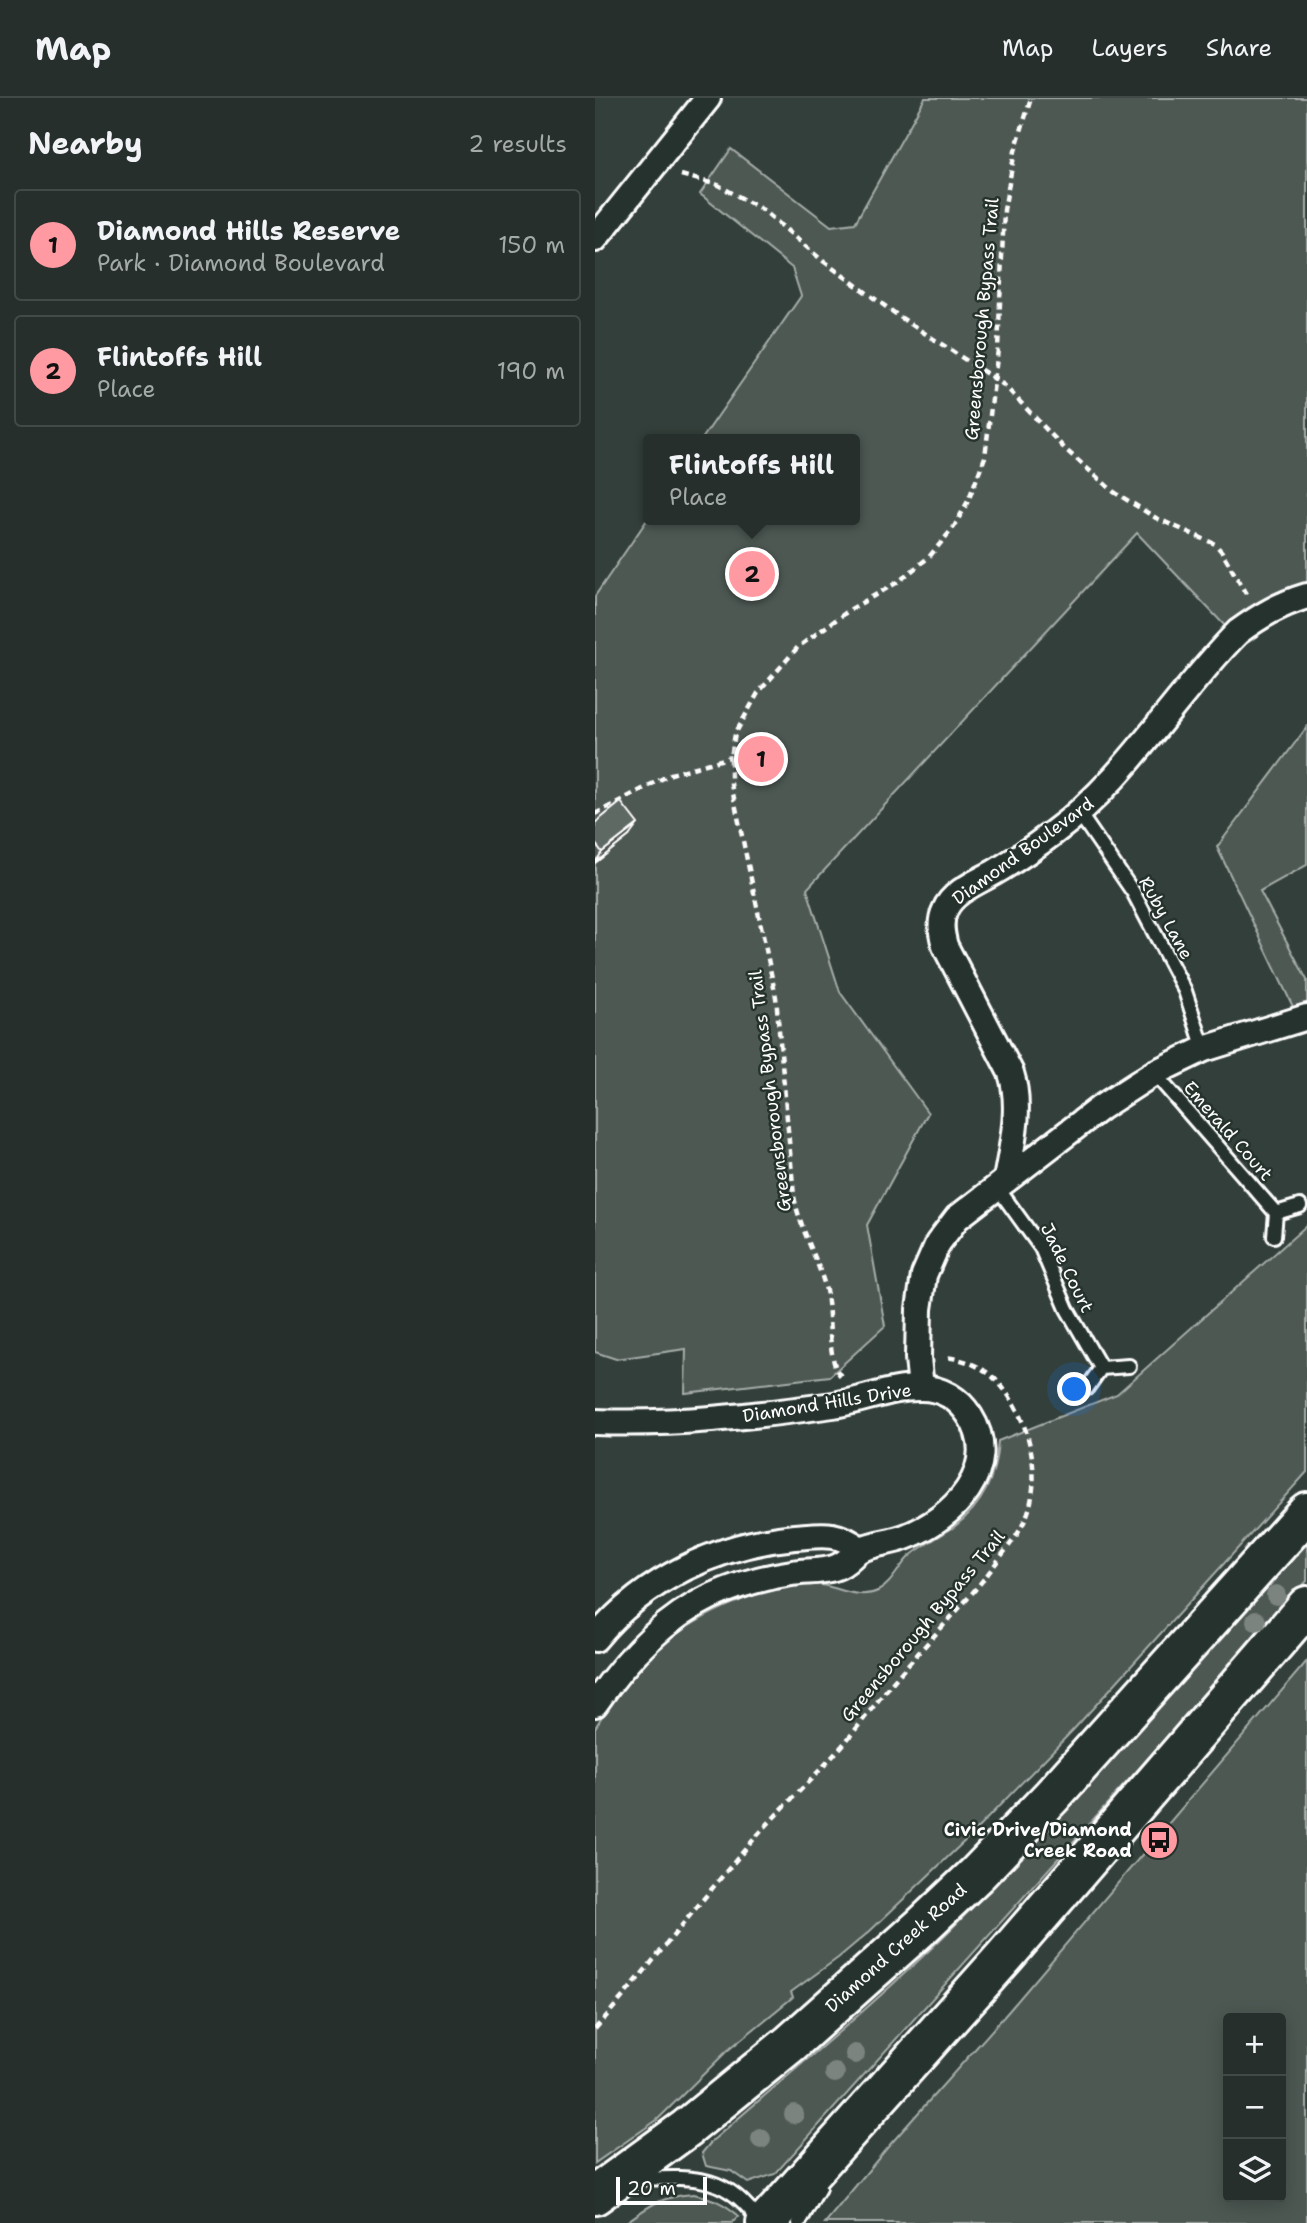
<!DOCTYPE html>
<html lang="en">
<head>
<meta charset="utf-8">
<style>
  :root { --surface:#262f2c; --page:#323b38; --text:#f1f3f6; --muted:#a4a9a9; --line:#424a48; --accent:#ff9aa2 }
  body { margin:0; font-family:"Shantell Sans",sans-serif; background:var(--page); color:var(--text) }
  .controls { position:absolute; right:21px; bottom:21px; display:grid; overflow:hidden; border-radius:7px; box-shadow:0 4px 18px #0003 }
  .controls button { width:63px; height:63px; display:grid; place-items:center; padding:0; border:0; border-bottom:2px solid var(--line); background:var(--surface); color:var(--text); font:35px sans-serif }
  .scale { position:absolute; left:21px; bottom:18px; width:91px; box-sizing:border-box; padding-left:7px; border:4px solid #fff; border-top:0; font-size:19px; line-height:24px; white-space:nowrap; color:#fff; -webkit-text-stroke:5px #26332d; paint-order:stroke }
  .you { position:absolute; left:480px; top:1292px; width:24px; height:24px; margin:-18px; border:5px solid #fff; border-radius:50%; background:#1a73e8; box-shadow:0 0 0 10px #1a73e833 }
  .badge { display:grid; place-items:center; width:46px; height:46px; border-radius:50%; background:var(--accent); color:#111; font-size:23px; font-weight:700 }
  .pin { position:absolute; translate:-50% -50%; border:4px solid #fff; box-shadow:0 2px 7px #0006 }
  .popup { position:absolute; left:48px; top:336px; width:217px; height:91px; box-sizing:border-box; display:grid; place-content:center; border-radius:7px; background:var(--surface); filter:drop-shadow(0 2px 5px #0005); font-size:23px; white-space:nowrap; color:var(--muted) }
  .popup b { font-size:26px; color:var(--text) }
  .popup::after { content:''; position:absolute; left:50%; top:100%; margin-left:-14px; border:14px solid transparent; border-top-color:var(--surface) }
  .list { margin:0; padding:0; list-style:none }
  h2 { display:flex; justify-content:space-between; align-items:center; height:91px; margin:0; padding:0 28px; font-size:30px }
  h2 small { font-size:23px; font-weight:400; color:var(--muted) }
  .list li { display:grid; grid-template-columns:46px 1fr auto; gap:21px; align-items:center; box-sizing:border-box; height:112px; margin:0 14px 14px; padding:0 14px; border:2px solid var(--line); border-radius:7px }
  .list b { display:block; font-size:26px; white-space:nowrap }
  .list p { margin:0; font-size:23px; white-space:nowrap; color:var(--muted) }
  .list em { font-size:23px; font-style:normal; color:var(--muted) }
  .icon { flex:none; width:38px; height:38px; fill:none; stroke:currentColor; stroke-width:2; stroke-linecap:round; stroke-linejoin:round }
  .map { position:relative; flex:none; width:712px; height:2125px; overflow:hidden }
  header { display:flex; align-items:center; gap:42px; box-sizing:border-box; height:98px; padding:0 35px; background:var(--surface); border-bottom:2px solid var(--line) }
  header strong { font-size:33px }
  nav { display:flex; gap:38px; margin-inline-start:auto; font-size:24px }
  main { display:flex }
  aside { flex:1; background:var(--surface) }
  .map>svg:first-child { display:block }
  .green { fill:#4d5853; stroke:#a6aca9; stroke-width:2; fill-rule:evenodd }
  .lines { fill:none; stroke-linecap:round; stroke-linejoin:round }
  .service-casing { stroke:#fff; stroke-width:18 }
  .minor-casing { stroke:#fff; stroke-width:30 }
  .primary-casing { stroke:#fff; stroke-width:44 }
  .path { stroke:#fff; stroke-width:4.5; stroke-dasharray:7 5; stroke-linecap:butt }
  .service { stroke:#26332d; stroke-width:12 }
  .minor { stroke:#26332d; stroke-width:24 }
  .primary { stroke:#26332d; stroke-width:38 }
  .tree { fill:#7c8480 }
  .wall { fill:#525a56; stroke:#fff; stroke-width:2 }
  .shaded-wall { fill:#424a46; stroke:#fff; stroke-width:2 }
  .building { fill:#5f6964; stroke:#fff; stroke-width:2 }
  .labels { text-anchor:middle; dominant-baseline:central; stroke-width:5; stroke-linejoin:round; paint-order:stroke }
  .street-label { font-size:18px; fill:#fff; stroke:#26332d }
  .poi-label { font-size:18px; font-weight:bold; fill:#fff; stroke:#26332d; text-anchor:end }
</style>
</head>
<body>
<header>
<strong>Map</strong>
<nav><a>Map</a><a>Layers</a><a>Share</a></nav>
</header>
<main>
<aside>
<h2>Nearby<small>2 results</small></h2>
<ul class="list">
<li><span class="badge">1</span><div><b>Diamond Hills Reserve</b><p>Park · Diamond Boulevard</p></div><em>150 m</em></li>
<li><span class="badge">2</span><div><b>Flintoffs Hill</b><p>Place</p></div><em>190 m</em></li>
</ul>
</aside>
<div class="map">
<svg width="712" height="2125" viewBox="0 0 712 2125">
  <rect width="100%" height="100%" fill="#333f3a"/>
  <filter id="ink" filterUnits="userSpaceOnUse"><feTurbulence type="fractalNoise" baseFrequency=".0143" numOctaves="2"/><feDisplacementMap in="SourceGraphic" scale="14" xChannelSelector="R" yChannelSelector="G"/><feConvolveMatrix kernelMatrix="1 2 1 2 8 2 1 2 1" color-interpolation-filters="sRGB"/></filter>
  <g filter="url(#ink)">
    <g class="green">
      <polygon points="330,0 712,0 712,487 632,530 542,435 212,791 245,894 333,1015 272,1127 290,1228 235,1278 90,1295 91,1251 21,1261 0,1254 0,498 54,419 54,422 260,422 260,341 107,341 206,198 197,170 105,96 136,51 236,128 260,125"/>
      <polygon points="712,629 712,767 665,793 712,882 712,906 699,911 622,749"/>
      <path d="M 712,1127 L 712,1374 L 479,1631 L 376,1737 L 275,1833 L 243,1860 L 196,1894 L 198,1899 L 132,1953 L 62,2022 L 0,2065 L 0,1630 C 36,1568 76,1530 144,1503 C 164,1495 188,1487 210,1485 C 235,1483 258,1504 283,1493 C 297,1486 303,1469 315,1458 C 328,1447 344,1439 359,1429 C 388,1407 401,1379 403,1343 L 522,1296 Z"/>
      <path d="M 712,1438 L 712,1483 L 180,2076 L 153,2085 L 136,2073 L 111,2068 L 107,2055 L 117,2043 C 196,1974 277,1909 352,1835 C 479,1710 594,1571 712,1438 Z"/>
      <path d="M 712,1563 L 712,2125 L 230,2125 L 292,2050 L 413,1914 ZM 633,1920 L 686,1920 L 686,2099 L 633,2099 Z"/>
      <path d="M 99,2096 C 117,2100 129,2105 144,2118 L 137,2125 L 30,2125 C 55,2107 67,2098 99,2096 Z"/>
    </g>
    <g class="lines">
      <defs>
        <g id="service">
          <polyline points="484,715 538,794 590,893 609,951"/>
          <polyline points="559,975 681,1115"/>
          <polyline points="402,1089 446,1150 472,1211 506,1270"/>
          <polyline points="679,1138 681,1115 705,1108"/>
          <polyline points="492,1290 506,1270 534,1268"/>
          <path d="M 41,2081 C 95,2079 132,2074 165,2125"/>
          <polyline points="204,2125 224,2090"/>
        </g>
        <g id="minor">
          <polyline points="0,141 113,0"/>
          <path d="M 411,1082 C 417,1047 427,1009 416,975 L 350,848 C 347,837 344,824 350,812 C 358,792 388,782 405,771 C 423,760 441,748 458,735 C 533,680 578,599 643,534 C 665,518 685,506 712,498"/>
          <polyline points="326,1290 323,1260 324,1211 329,1177 343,1145 362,1120 505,1010 559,975 609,951 712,919"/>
          <path d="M 0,1324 C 80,1327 159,1318 238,1307 C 267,1303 297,1289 326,1290 C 347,1290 364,1301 375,1318 C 408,1370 358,1421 310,1439 C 297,1444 282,1445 269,1450 C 258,1453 255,1465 239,1470 C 226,1474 210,1473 197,1475 C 169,1479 141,1487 115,1499 C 67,1522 30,1562 0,1606"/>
          <path d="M 0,1541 C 49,1481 124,1446 200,1439 C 227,1437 242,1433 265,1451"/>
        </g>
        <g id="primary">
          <polyline points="0,2097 92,2030 196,1945 325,1830 382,1776 457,1698 712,1414"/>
          <polyline points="171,2125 410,1858 712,1508"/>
        </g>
      </defs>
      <use href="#service" class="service-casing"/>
      <use href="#minor" class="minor-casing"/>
      <use href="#primary" class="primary-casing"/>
      <g class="path">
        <polyline points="86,77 123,87 168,112 228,163 305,219 409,287 470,351 519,394 561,420 620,446 627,454 651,496"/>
        <polyline points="0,716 76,676 136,659"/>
        <path d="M 246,1278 C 232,1265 236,1217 232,1197 C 225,1163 205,1133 199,1098 L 181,899 L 136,686 L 136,659 L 140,636 L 163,595 L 203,549 L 256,511 L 303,484 L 334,459 L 359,429 L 373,403 L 390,359 L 393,334 L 403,251 L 409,112 L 420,53 L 436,0"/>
        <path d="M 0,1931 C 53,1871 101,1808 153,1748 C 183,1713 217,1682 247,1648 C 263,1629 278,1609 293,1590 C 329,1546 371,1507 404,1461 C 412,1450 422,1439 428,1426 C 451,1382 434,1313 398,1279 C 384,1267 368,1261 350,1259"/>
      </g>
      <use href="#service" class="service"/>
      <use href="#minor" class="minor"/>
      <use href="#primary" class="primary"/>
    </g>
    <g class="tree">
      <circle cx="681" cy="1497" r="10"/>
      <circle cx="661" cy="1523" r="10"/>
      <circle cx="260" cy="1956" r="10"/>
      <circle cx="240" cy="1975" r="10"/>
      <circle cx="199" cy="2016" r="10"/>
      <circle cx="166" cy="2041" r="10"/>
    </g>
    <polygon class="wall" points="0,725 34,738 0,765"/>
    <polygon class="shaded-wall" points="43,726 34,738 0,765 7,754"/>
    <polygon class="building" points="26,704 43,726 7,754 0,745 0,725"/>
  </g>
  <defs>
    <symbol id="bus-disc" viewBox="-11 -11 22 22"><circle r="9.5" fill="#ff9aa2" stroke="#26332d"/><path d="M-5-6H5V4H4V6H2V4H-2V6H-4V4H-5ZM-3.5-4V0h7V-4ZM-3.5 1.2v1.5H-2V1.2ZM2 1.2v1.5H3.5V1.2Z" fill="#111"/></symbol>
  </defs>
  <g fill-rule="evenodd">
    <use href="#bus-disc" x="542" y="1720" width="44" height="44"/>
  </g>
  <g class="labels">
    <g class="street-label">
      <text transform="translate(387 221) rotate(-85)">Greensborough Bypass Trail</text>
      <text transform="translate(428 753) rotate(-36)">Diamond Boulevard</text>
      <text transform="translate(571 820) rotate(61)">Ruby Lane</text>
      <text transform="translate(175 993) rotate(-97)">Greensborough Bypass Trail</text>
      <text transform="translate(633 1033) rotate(49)">Emerald Court</text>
      <text transform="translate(472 1170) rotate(64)">Jade Court</text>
      <text transform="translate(232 1305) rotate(-9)">Diamond Hills Drive</text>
      <text transform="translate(328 1528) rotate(-50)">Greensborough Bypass Trail</text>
      <text transform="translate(301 1850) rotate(-42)">Diamond Creek Road</text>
    </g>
    <g class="poi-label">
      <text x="537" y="1732">Civic Drive/Diamond<tspan x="537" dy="21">Creek Road</tspan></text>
    </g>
  </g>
</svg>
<div class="controls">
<button>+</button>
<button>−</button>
<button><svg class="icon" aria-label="layers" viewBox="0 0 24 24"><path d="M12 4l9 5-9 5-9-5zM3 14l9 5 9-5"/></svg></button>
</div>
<div class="scale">20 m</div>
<div class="you"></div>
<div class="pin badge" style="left:166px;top:661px">1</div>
<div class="pin badge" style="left:157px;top:476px">2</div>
<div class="popup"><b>Flintoffs Hill</b>Place</div>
</div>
</main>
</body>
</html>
